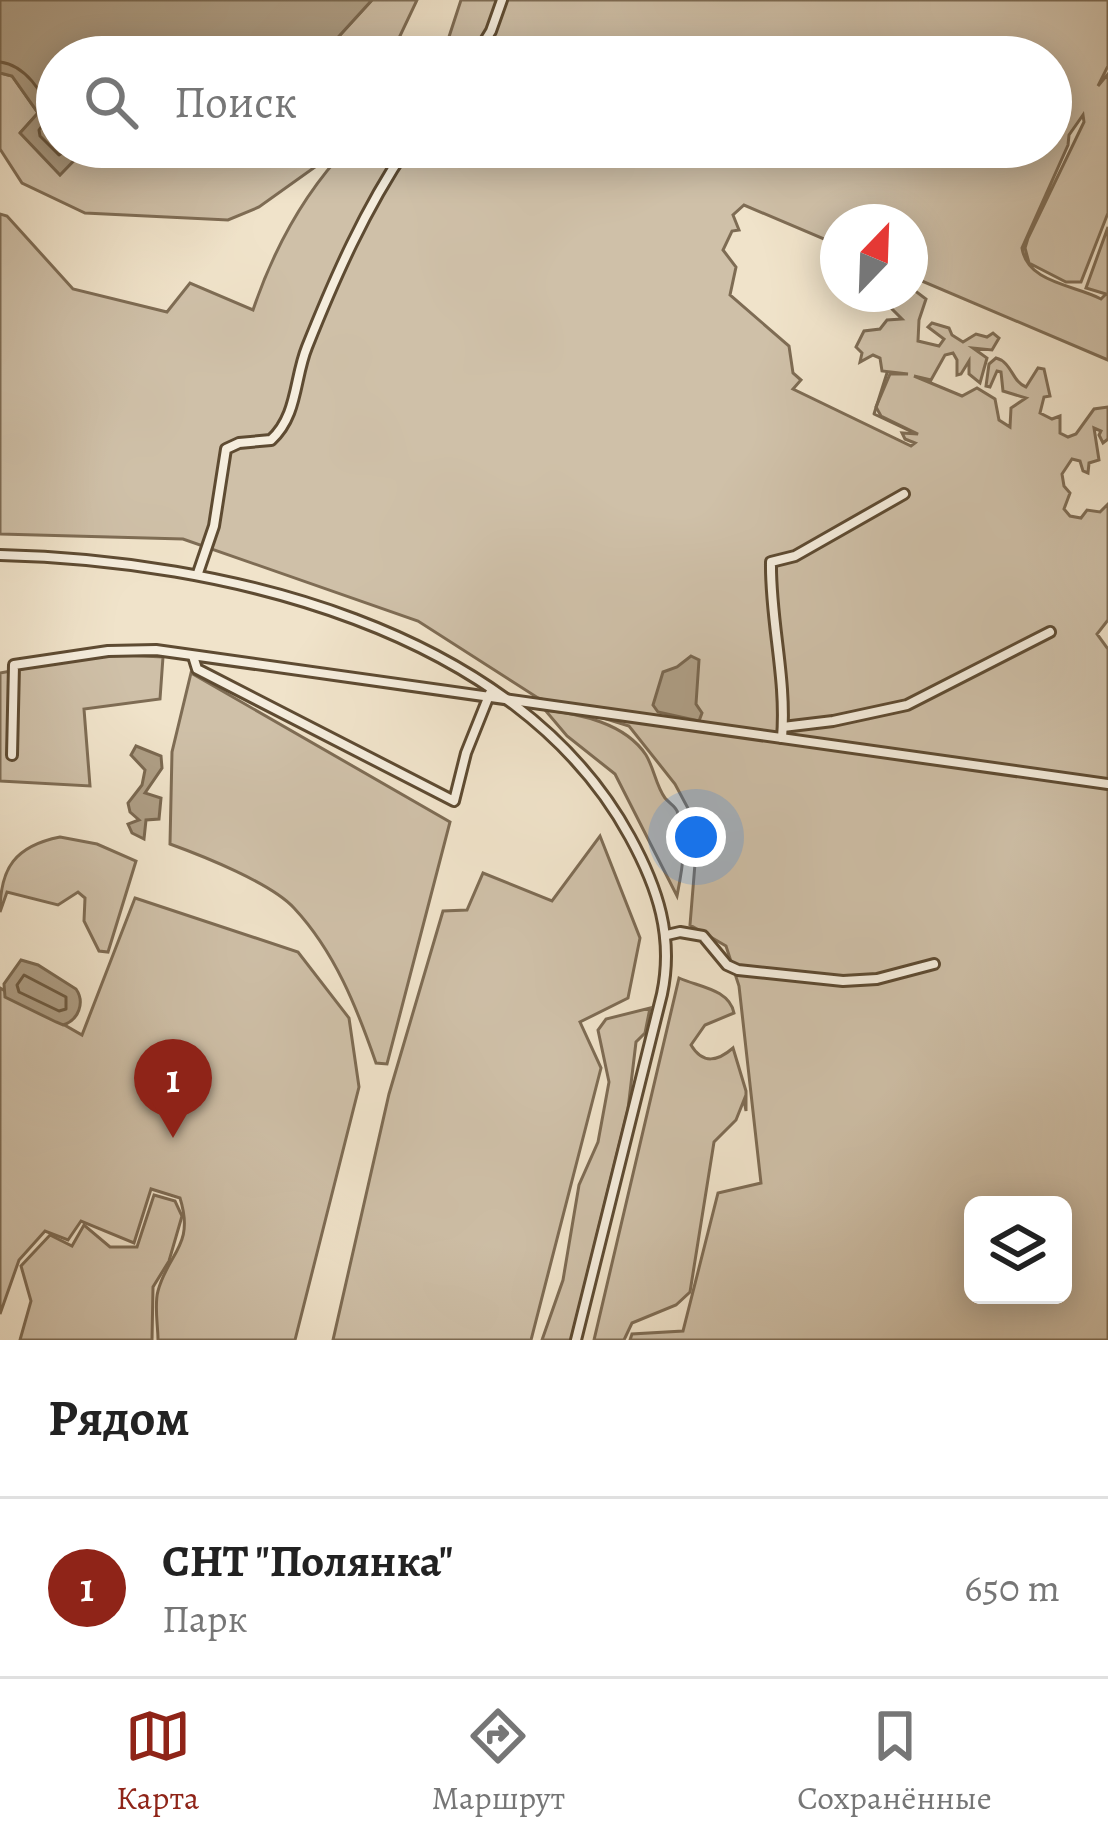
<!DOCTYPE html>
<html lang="ru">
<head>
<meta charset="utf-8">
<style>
  :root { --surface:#fff; --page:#f2f2f2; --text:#222; --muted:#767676; --line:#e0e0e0; --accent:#8f2418 }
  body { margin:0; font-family:Alegreya,serif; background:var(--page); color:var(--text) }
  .controls { position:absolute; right:36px; bottom:36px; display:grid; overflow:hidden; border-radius:18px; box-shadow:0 6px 30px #0003 }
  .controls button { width:108px; height:108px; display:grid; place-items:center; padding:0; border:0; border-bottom:3px solid var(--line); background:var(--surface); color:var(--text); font:60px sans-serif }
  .compass { position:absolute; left:820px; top:204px; width:108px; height:108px; border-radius:50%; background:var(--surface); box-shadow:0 6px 30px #0003; rotate:23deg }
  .you { position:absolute; left:696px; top:837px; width:42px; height:42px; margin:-30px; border:9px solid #fff; border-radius:50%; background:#1a73e8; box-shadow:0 0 0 18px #1a73e833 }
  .badge { display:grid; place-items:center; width:78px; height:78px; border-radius:50%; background:var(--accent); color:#fff; font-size:39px; font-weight:700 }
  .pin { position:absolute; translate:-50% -99px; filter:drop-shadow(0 3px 6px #0008) }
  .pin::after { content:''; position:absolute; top:63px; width:42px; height:36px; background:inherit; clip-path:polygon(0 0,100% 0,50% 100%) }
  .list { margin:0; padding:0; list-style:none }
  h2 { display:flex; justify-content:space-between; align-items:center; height:156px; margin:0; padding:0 48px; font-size:51px }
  h2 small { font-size:39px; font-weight:400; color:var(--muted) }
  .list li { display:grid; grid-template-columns:78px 1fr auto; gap:36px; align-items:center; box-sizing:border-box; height:180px; padding:0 48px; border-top:3px solid var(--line) }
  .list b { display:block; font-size:45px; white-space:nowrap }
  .list p { margin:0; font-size:39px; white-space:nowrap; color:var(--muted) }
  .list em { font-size:39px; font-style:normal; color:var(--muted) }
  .icon { flex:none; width:66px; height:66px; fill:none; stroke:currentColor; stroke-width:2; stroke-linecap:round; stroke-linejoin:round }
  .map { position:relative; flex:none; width:1108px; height:1340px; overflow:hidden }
  .search { position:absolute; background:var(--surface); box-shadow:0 6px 30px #0003; left:36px; right:36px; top:36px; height:132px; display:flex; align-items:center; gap:30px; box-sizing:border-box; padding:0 42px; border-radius:66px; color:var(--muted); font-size:45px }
  .sheet { height:336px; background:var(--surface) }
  nav { display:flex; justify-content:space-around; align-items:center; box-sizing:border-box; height:168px; border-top:3px solid var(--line); background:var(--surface); font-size:33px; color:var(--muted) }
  nav a { display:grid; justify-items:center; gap:6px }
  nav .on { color:var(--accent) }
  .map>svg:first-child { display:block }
  .green { fill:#cfc0a8; stroke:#7e6c54; stroke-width:3; fill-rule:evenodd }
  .water { fill:#ae9e85; stroke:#7a6850; stroke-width:3 }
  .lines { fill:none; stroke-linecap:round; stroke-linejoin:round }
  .shore { stroke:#6e5b42; stroke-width:3 }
  .stream { stroke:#7a6850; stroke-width:3 }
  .minor-casing { stroke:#5e4b32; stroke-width:14 }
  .minor { stroke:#f5eddd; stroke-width:8 }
</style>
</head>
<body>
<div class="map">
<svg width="1108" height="1340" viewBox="0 0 1108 1340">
  <rect width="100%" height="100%" fill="#f0e3ca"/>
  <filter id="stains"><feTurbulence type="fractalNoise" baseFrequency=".00167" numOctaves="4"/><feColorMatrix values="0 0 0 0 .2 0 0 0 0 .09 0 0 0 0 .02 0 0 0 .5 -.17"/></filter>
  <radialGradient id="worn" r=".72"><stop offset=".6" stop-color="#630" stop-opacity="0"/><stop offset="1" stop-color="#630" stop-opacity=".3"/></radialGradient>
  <g class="green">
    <polygon points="372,0 417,0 390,57 320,57"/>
    <path d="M 461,0 L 1108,0 L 1108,66 L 1098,86 L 1108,74 L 1108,213 L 1081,282 L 1066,282 L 1029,263 L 1025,248 L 1028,238 L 1084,122 L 1083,115 L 1069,135 L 1068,145 L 1022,248 C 1027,283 1075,285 1101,299 L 1106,294 L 1086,288 L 1108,227 L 1108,360 L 910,276 L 910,222 L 838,222 L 838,245 L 744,205 L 733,215 L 739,230 L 732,231 L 723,250 L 736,267 L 730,295 L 789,346 L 793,373 L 801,380 L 793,389 L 911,446 L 915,443 L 905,439 L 902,433 L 918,434 L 881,416 L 876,407 L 890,374 L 908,374 L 882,371 L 880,358 L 873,355 L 860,362 L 862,353 L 856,347 L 864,331 L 880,329 L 887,320 L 902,319 L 887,304 L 894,294 L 910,294 L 910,287 L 926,299 L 919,320 L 918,341 L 939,346 L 944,339 L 928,327 L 932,323 L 949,328 L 952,335 L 963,342 L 976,334 L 987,337 L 993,333 L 999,338 L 992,350 L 973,348 L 987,358 L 980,383 L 969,374 L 969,361 L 961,374 L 957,375 L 957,360 L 953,353 L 945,355 L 931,380 L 914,376 L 962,396 L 977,388 L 995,399 L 999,420 L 1010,427 L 1011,408 L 1026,398 L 1003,391 L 1001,372 L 997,371 L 990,387 L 986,386 L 989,364 L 996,358 C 1012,362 1012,382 1026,387 L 1038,368 L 1044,369 L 1050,396 L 1044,397 L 1040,413 L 1052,419 L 1060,416 L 1060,433 L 1068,437 L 1076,434 L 1094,409 L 1108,407 L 1108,439 L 1103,443 L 1099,435 L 1101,431 L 1094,428 L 1099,460 L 1089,463 L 1088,473 L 1083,471 L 1080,461 L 1072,459 L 1062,474 L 1064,486 L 1070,493 L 1064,509 L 1070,516 L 1081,518 L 1087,510 L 1100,512 L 1108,504 L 1108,620 L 1097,634 L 1108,649 L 1108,1340 L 630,1340 L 632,1334 L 683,1331 L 718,1193 L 761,1183 L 739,986 L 726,946 L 690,925 L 698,827 L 675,784 L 629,726 L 538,698 L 418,621 L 183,539 L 0,534 L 0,214 L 7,216 L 73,289 L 167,312 L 190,283 L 253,310 C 274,248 303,194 348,147 L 759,147 L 762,151 L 764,147 L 1051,147 L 1051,57 L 797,57 L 781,46 L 771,57 L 436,57 L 446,46 ZM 973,1205 L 1063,1205 L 1063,1295 L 973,1295 Z"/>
    <polygon points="0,73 12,76 38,113 21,132 60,174 87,147 343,147 259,207 228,220 85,213 22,183 0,149"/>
    <polygon points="104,654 163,657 160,699 84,709 90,786 0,781 0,673"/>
    <path d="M 191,673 L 450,822 L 387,1064 L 376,1063 C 357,1008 335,952 294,908 C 271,883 203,856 170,844 L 172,752 Z"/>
    <path d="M 545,710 C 580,714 625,723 646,755 C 654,768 656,786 665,798 C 669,803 675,806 677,811 C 689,836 682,870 677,896 L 615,774 L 567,736 Z"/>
    <polygon points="600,836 640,938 628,998 580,1022 601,1068 531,1340 333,1340 389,1094 443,911 467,910 483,873 552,901"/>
    <path d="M 60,837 L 97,844 L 136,861 L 108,952 L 99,951 L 84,921 L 85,898 L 78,892 L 58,905 L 7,892 L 0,912 C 0,868 15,846 60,837 Z"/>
    <path d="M 135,898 L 298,952 L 349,1018 L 359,1087 L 295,1340 L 158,1340 C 158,1325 154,1305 158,1291 C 168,1253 195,1246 180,1198 L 151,1189 L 134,1243 L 81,1221 L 68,1240 L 45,1231 L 19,1260 L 0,1314 L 0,988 L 82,1035 Z"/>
    <path d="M 679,978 C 699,987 729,989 734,1013 L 705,1025 L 691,1045 C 703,1065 718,1061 733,1048 L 746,1091 L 746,1111 L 744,1100 L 736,1120 L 714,1142 L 690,1292 L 676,1305 L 632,1323 L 624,1340 L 594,1340 Z"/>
    <polygon points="650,1008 645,1033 636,1042 628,1109 571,1340 542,1340 563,1280 579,1185 598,1142 609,1082 598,1030 606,1019"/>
    <polygon points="154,1195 175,1201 182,1216 169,1261 153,1287 152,1340 20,1340 31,1301 21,1266 50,1235 72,1246 84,1225 110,1247 137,1247"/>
  </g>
  <g class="water">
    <polygon points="0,0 372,0 320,57 57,57 57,147 87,147 60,175 20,133 38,113 12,76 0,73"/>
    <polygon points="691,656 699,660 696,704 702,713 699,721 658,712 653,705 663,672 677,667"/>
    <polygon points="136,746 161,756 162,768 145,793 161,798 159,819 146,820 144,839 132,833 128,824 139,820 130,812 128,803 142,785 145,770 131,755"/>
    <path d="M 21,960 L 38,965 L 76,989 C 85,1002 79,1020 63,1025 L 56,1022 L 5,997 L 4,984 Z"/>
  </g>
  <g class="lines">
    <g class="shore">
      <path d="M 0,62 C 24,65 45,92 49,116 L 39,130 L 40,136 L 59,155 L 71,147"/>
      <polygon points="24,975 66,997 66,1009 59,1011 19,992 17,985"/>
    </g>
    <polyline class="stream" points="887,373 874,414 910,431"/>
    <defs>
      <g id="minor">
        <polyline points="475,57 491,31 502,0"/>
        <path d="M 0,555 C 220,560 516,627 630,837 C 658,888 674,937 662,994 L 576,1340"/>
        <path d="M 198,573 L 214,526 L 226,449 L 239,443 L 271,440 C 298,415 294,379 307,347 C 335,277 365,209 407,147"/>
        <polyline points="193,656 197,669 454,801 466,753 490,693"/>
        <polyline points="783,727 833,721 907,705 1050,632"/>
        <path d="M 782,738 C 787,678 770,621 771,562 L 795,556 L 904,494"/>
        <polyline points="12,755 14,665 108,651 156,650 1108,784"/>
        <polyline points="667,935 680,932 703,936 727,965 738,970 843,981 877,979 934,964"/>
      </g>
    </defs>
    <use href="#minor" class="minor-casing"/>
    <use href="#minor" class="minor"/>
  </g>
  <rect width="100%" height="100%" filter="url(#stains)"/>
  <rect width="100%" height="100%" fill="url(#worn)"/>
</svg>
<div class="controls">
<button><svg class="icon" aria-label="layers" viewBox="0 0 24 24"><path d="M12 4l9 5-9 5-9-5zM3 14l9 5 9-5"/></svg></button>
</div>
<svg class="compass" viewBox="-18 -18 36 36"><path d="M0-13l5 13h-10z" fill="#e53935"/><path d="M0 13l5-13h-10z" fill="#767676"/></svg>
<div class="you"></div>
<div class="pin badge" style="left:173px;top:1138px">1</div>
<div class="search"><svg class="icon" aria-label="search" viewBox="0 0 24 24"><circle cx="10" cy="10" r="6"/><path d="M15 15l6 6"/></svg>Поиск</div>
</div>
<section class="sheet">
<h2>Рядом<small></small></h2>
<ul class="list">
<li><span class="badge">1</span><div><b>СНТ &quot;Полянка&quot;</b><p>Парк</p></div><em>650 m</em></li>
</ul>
</section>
<nav>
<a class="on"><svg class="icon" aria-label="map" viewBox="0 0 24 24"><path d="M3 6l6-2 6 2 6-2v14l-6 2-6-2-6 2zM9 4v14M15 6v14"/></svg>Карта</a>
<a><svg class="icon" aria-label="directions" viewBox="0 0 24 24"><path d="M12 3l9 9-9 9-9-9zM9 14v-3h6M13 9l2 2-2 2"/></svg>Маршрут</a>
<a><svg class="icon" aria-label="saved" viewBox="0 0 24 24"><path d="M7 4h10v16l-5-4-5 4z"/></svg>Сохранённые</a>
</nav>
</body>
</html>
